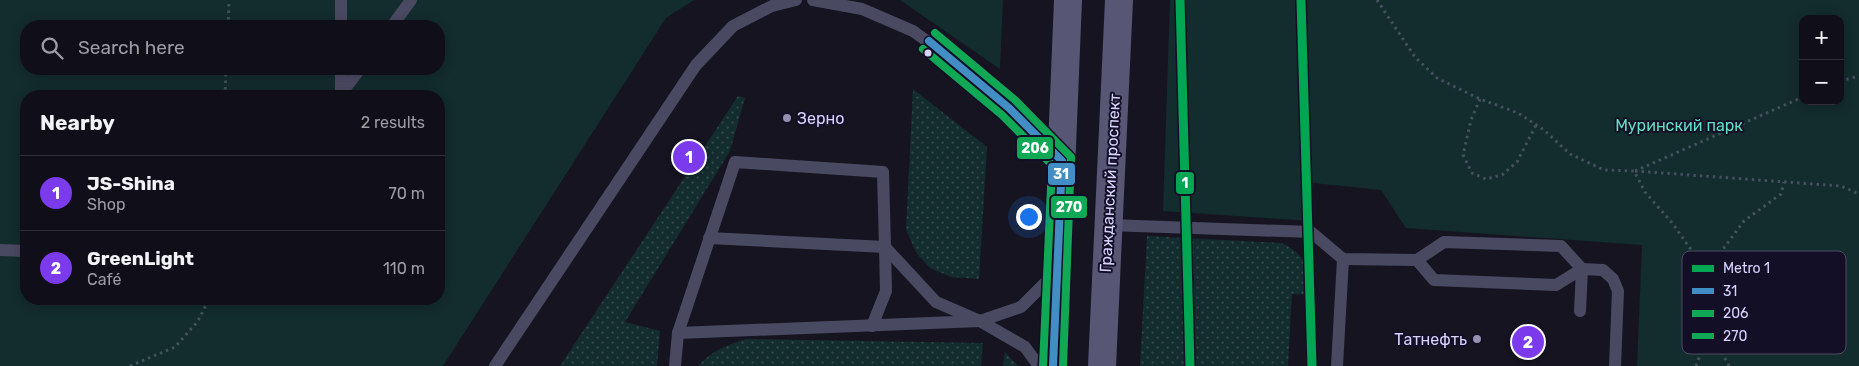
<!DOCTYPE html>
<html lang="en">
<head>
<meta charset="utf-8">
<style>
  :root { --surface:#100f19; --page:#1e1d26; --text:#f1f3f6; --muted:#9c9ca2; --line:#302f38; --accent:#7c3aed }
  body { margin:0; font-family:Rubik,sans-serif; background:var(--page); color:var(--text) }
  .controls { position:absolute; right:15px; top:15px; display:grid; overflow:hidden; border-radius:10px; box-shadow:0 2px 12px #0003 }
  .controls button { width:45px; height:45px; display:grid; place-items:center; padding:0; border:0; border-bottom:1px solid var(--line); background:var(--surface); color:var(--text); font:25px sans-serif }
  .you { position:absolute; left:1028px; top:216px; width:18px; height:18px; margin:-12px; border:4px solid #fff; border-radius:50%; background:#1a73e8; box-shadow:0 0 0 8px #1a73e833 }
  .badge { display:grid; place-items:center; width:32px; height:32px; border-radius:50%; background:var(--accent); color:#fff; font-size:16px; font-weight:700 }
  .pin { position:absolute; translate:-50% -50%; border:2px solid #fff; box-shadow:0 1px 5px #0006 }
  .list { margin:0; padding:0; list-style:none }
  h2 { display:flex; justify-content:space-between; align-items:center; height:65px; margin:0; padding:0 20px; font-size:21px }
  h2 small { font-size:16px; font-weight:400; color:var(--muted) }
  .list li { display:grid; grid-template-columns:32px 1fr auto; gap:15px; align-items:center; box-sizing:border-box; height:75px; padding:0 20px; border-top:1px solid var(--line) }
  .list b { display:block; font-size:19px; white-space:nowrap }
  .list p { margin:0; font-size:16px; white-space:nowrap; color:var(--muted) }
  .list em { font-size:16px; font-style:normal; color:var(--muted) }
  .icon { flex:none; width:28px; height:28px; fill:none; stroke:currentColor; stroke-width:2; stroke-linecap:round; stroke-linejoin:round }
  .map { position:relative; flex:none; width:1859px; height:366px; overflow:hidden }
  .search { position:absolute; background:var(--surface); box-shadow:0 2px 12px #0003; left:20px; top:20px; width:425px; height:55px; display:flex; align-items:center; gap:12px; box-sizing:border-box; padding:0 18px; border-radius:20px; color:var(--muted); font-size:19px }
  .panel { position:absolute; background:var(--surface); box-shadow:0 2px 12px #0003; left:20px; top:90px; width:425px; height:215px; border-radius:20px }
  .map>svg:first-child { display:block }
  .grass { fill:url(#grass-dots) }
  .park { fill:#132c2d; fill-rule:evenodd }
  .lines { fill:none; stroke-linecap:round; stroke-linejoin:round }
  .path { stroke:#44505f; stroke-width:3; stroke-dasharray:2.5 4; stroke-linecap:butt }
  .lane { stroke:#4a4962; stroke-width:12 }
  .secondary { stroke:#575674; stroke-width:28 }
  .bus-1-casing { stroke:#130f26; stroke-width:11 }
  .bus-2-casing { stroke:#130f26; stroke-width:11 }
  .bus-3-casing { stroke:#130f26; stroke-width:11 }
  .bus-1 { stroke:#418dc4; stroke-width:8 }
  .bus-2 { stroke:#10a855; stroke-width:8 }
  .bus-3 { stroke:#10a855; stroke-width:8 }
  .metro-1-casing { stroke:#130f26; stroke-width:12 }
  .metro-1 { stroke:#00a651; stroke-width:9 }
  .bus-dot { fill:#d9d4ff; stroke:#130f26; stroke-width:2 }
  .poi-dot { fill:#9591b1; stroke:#130f26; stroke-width:2 }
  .labels { text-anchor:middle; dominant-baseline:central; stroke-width:4; stroke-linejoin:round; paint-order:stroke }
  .poi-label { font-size:16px; fill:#d9d4ff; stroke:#130f26; text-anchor:start }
  .park-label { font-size:16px; fill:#5fe0c0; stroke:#130f26 }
  .street-label { font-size:16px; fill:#d9d4ff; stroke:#130f26 }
  .key { fill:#130f26; stroke:#4e4a67; stroke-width:1 }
  .key-label { font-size:14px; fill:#d9d4ff }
  .line-badge { stroke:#130f26; stroke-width:2 }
  .badge-label { font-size:14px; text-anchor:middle; font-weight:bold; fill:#fff }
</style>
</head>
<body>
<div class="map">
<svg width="1859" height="366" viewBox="0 0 1859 366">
  <defs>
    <pattern id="grass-dots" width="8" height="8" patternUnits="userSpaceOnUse" patternTransform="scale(1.25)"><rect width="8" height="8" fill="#132c2d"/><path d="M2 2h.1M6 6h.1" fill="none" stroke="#354a4c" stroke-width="1.8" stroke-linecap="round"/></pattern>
  </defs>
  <rect width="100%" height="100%" fill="#161421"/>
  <g class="grass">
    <polygon points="913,89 987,147 979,279 951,277 930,268 917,254 906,230"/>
    <polygon points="738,96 745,98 730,151 625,322 660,331 657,366 560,366"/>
    <path d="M 1147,236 L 1282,243 C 1306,254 1310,270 1309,295 L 1292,294 L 1288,366 L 1140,366 Z"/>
    <path d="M 746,339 L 983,343 L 981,366 L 698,366 C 711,351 727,345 746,339 Z"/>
    <polygon points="1005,352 1018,366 1003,366"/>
  </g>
  <g class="park">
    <path d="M 0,0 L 694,0 L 666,18 L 443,366 L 0,366 ZM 26,26 L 439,26 L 439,69 L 26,69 ZM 26,96 L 439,96 L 439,299 L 26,299 Z"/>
    <polygon points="900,0 1003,0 1000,69"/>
    <path d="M 1170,0 L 1859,0 L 1859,366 L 1637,366 L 1642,245 L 1406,228 L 1381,190 L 1313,183 L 1309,221 L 1163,211 ZM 1803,19 L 1840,19 L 1840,101 L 1803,101 Z"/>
  </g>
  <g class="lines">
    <g class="path">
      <polyline points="1377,0 1415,57 1437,78 1480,99 1518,113 1544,130 1570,154 1604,170 1634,171 1645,192 1673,224 1694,254 1711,265"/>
      <polyline points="228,26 229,0"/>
      <polyline points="1840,81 1859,76"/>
      <polyline points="225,96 226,69"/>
      <polyline points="1480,99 1471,120 1463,155 1472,173 1486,179 1502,175 1517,162 1536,125"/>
      <polyline points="1635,171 1841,186 1859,194"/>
      <polyline points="1635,171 1803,97"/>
      <polyline points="1705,342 1722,353 1729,366"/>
      <polyline points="130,366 175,347 198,321 209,299"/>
      <polyline points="1696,366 1705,342 1711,265 1744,221 1781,194 1784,182"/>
    </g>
    <g class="lane">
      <polyline points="813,0 862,9 913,31 961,66 1009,108 1059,159"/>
      <polyline points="341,26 341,0"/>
      <polyline points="392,26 411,0"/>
      <polyline points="341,94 341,69"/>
      <polyline points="339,96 360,69"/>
      <polyline points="1108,225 1311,232 1343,259 1417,260 1444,242 1561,246 1582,269 1603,270 1613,279 1618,291 1615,366"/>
      <polyline points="709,238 885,247 886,291 872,326"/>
      <polyline points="0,250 26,251"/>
      <polyline points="1417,260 1434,280 1556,285 1582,269 1580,311"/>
      <polyline points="678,333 980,321 1021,307 1054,274"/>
      <polyline points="495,366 696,65 733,26 772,6 796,0"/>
      <polyline points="675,366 678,333 735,162 883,172 885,247 936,302 980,321 1025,347 1039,366"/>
      <polyline points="1337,366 1343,259"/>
    </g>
    <g class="secondary">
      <polyline points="1053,366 1068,0"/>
      <polyline points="1102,366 1119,0"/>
    </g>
    <defs>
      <polyline id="bus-1" points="929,41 1009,108 1062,161 1053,366"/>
      <polyline id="bus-2" points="923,49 1002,115 1052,165 1043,366"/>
      <polyline id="bus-3" points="935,33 1015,100 1071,157 1063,366"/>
    </defs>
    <use href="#bus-1" class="bus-1-casing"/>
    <use href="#bus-2" class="bus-2-casing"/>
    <use href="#bus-3" class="bus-3-casing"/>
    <use href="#bus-1" class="bus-1"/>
    <use href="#bus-2" class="bus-2"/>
    <use href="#bus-3" class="bus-3"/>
    <defs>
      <g id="metro-1">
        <polyline points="1180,0 1190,366"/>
        <polyline points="1301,0 1312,366"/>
      </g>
    </defs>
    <use href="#metro-1" class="metro-1-casing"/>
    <use href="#metro-1" class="metro-1"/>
  </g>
  <circle class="bus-dot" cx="928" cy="53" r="4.5"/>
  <g class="poi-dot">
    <circle cx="787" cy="118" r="5"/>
    <circle cx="1477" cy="339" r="5"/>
  </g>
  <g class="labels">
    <g class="poi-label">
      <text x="797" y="118">Зерно</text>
      <text x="1467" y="339" text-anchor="end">Татнефть</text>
    </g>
    <g class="park-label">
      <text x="1679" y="125">Муринский парк</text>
    </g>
    <g class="street-label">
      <text transform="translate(1110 183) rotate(-87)">Гражданский проспект</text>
    </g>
  </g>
  <rect x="1682" y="251" width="164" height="103" rx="8" class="key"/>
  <rect x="1692" y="265" width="22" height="7" fill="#00a651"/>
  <rect x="1692" y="288" width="22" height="6" fill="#418dc4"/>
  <rect x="1692" y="310" width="22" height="7" fill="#10a855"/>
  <rect x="1692" y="333" width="22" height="6" fill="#10a855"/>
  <g class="key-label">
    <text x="1723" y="273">Metro 1</text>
    <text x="1723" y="296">31</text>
    <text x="1723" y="318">206</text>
    <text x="1723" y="341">270</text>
  </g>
  <g class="line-badge">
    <rect x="1016" y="136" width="38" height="24" rx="5" fill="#10a855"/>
    <rect x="1047" y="162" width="29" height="24" rx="5" fill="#418dc4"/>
    <rect x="1175" y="171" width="20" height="24" rx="5" fill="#00a651"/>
    <rect x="1050" y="195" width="38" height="24" rx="5" fill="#10a855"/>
  </g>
  <g class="badge-label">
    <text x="1035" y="153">206</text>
    <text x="1061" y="179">31</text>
    <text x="1185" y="188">1</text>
    <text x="1069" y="212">270</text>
  </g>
</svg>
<div class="controls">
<button>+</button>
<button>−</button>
</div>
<div class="you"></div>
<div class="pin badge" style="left:689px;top:157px">1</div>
<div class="pin badge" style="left:1528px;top:342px">2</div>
<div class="search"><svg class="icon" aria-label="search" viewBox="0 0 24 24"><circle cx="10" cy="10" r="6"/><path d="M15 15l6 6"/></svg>Search here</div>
<section class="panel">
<h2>Nearby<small>2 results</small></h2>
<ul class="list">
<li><span class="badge">1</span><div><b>JS-Shina</b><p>Shop</p></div><em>70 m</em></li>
<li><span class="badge">2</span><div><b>GreenLight</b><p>Café</p></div><em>110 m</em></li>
</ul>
</section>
</div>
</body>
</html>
